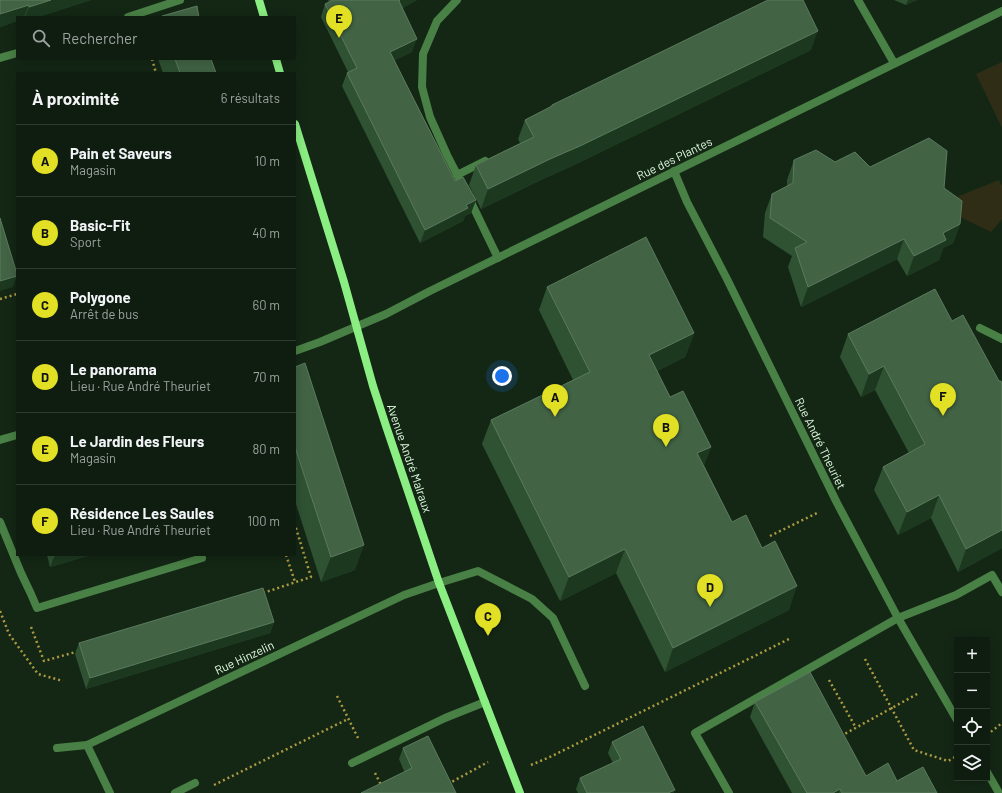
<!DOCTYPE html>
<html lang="fr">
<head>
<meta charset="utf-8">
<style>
  :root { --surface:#0f1d10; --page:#182619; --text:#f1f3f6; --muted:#9ba29f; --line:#2f3b30; --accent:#e1e024 }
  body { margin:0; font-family:Barlow,sans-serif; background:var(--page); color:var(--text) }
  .controls { position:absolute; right:12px; bottom:12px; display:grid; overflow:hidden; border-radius:0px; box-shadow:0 2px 10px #0003 }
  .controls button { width:36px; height:36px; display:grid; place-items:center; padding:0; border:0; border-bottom:1px solid var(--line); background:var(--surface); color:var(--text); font:20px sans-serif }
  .you { position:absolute; left:502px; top:376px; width:14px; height:14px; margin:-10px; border:3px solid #fff; border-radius:50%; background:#1a73e8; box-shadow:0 0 0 6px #1a73e833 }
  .badge { display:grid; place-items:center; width:26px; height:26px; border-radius:50%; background:var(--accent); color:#111; font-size:13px; font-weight:700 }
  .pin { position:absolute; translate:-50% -33px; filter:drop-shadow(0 1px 2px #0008) }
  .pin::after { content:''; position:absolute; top:21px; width:14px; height:12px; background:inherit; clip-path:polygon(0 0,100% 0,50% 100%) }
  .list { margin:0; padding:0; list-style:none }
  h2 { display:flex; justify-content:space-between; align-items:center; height:52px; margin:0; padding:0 16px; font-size:17px }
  h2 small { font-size:13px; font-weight:400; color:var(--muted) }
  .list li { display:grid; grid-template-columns:26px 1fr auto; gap:12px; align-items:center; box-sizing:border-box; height:72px; padding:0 16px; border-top:1px solid var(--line) }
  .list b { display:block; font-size:15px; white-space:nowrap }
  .list p { margin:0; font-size:13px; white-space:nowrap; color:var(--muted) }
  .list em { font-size:13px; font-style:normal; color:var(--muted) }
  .icon { flex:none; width:22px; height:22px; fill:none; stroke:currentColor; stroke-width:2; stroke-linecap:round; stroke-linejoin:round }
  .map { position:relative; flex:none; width:1002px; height:793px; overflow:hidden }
  .search { position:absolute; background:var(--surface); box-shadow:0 2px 10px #0003; left:16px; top:16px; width:280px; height:44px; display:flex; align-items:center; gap:10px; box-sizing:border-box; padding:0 14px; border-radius:0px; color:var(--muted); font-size:15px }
  .panel { position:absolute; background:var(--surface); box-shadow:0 2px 10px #0003; left:16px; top:72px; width:280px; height:484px; border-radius:0px }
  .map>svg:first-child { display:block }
  .green { fill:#302d17 }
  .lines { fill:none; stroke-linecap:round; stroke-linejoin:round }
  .path { stroke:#ac9a41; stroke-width:2.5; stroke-dasharray:2 3; stroke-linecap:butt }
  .lane { stroke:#498045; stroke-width:8 }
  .street { stroke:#498045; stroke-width:8 }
  .secondary { stroke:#8aee82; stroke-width:8 }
  .wall { fill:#2f5233 }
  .shaded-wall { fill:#1c391f }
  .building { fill:#426445; stroke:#5a7b5d }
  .labels { text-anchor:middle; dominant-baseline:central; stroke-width:3.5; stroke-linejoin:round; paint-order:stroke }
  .street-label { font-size:12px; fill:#defade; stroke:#142715 }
</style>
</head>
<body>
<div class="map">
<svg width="1002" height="793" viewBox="0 0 1002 793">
  <rect width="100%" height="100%" fill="#142715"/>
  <g class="green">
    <polygon points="1002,62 1002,128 976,74"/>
    <polygon points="999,180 1002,186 1002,219 991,232 954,214 949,200"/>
  </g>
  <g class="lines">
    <g class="path">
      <polyline points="152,59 156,73"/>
      <polyline points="0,299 17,294"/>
      <polyline points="770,536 819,512"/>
      <polyline points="286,555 295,582"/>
      <polyline points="263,593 311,577 295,525"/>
      <polyline points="0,611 9,634 38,674 63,681"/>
      <polyline points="31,627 44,661 79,651"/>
      <polyline points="865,659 914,750 948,761 957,756"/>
      <polyline points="829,680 856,728"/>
      <polyline points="337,696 358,738"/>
      <polyline points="987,735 1002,723"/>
      <polyline points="841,736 919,693"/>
      <polyline points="531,765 552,756 789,639"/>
      <polyline points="375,773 381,785"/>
      <polyline points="448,784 488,762"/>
      <polyline points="214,785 348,719"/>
    </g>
    <g class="lane">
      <polyline points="457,0 437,21 423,54 422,87 430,117 447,155 464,188"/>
      <polyline points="858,0 894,63"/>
      <polyline points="457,175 485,161"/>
      <polyline points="469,198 498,258"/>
      <polyline points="980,328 1002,339"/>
      <polyline points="0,522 21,573 31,594 37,608 202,558"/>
      <polyline points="439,583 478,571 532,599 553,618 585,686"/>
      <polyline points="87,745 110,793"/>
      <polyline points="352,763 445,718 485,702"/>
      <polyline points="175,793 195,783"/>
      <polyline points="729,793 695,733 898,618 956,595 992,575 1002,592"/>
    </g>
    <g class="street">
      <polyline points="128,17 180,0"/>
      <polyline points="0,58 17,53"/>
      <polyline points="674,171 687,202 727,279 837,503 898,618 957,720"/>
      <polyline points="295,351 320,342 386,314 430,291 1002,11"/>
      <polyline points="0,440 17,435"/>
      <polyline points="57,748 87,745 404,595 439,583"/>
      <polyline points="987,772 999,793"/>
    </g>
    <g class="secondary">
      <polyline points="259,0 264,17"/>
      <polyline points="276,59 280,73"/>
      <polyline points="295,124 344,282 373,386 386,426 439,583 520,793"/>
    </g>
  </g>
  <g class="wall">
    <polygon points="0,0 91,0 38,17 17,17 17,21 0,27"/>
    <polygon points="328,0 417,0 402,8 412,52 394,60 455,181 476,200 471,213 465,216 463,221 420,243 342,86 347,73 348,72 321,17 325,4 329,2"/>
    <polygon points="894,0 917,0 906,5"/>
    <polygon points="811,50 572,166 543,179 481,209 469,185 476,165 520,143 518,139 525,120 551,107 552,105"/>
    <polygon points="158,59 211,59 216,73 163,73"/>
    <polygon points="794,160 835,162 870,167 944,188 960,224 953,243 943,248 939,260 907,276 897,259 801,307 788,267 792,256 763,237 765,213 772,194 787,186 787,180"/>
    <polygon points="547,287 694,333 685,357 657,371 670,397 711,447 704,465 732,522 789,610 665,672 616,573 560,601 482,444 491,420 573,380 539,310"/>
    <polygon points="935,289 1002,548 958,572 931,518 898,535 874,490 883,467 909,453 875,390 861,397 840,357 848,334"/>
    <polygon points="295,367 355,570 321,582 295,501"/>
    <polygon points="47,555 91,555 50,567"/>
    <polygon points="274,622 270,633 86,689 75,654 79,643"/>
    <polygon points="755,702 866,776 897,781 937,793 792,793 750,717"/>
    <polygon points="612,742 674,793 578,793 576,789 580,778 613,763 608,753"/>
    <polygon points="403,748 456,793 404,771 399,759"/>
  </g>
  <g class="shaded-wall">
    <polygon points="51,0 91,0 38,17 25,17 29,7"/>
    <polygon points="400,0 417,0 394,13 399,1"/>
    <polygon points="908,0 917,0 906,5"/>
    <polygon points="29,5 24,17 17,17 17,21 0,27 0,14"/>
    <polygon points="818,31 811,50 572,166 543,179 481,209 488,189"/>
    <polygon points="417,39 412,52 386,65 390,52"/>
    <polygon points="476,200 471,213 465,216 463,221 420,243 425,230 466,205"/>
    <polygon points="960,224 953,243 943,248 939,260 907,276 914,256 943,233"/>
    <polygon points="904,239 897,259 801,307 808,287"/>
    <polygon points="17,276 13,287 0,291 0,281"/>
    <polygon points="694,333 685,357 640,379 649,355"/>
    <polygon points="884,366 875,390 861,397 869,374"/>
    <polygon points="711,447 702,471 697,453"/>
    <polygon points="939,495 931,518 898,535 907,512"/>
    <polygon points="1002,530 1002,548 958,572 966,549"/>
    <polygon points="364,545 355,570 321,582 331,557"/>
    <polygon points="625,549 616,573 560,601 569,577"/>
    <polygon points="55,555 91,555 50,567"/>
    <polygon points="797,586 789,610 665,672 673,648"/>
    <polygon points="274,622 270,633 86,689 90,678"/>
    <polygon points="840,789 839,793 833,793"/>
    <polygon points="675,790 674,793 668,793"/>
  </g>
  <g class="building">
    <polygon points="0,0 51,0 29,7 29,5 0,14"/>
    <polygon points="333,0 400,0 399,1 417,39 390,52 455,181 463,177 476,200 466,205 468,208 425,230 347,73 357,68 325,4"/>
    <polygon points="768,0 803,0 818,31 580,146 550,159 488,189 476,165 534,137 525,120 552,106 552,105"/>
    <polygon points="197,6 199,17 162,17 162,16"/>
    <polygon points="175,59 211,59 216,73 180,73"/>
    <polygon points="929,138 947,151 944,188 962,201 960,224 943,233 946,240 914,256 904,239 808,287 795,248 807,242 770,218 772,194 793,183 794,160 816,150 835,162 855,152 870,167"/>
    <polygon points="0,218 17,274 17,276 0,281"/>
    <polygon points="646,237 694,333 649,355 670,397 683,391 711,447 697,453 732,522 746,515 762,548 775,541 797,586 673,648 625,549 569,577 491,420 590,372 547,287"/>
    <polygon points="935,289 952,321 963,315 999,381 1001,381 1002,385 1002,530 966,549 939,495 907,512 883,467 925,444 884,366 869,374 848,334"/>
    <polygon points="305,363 364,545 331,557 295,447 295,367"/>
    <polygon points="263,588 274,622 90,678 79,643"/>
    <polygon points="810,672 866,776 888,763 897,781 923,767 937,793 842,793 840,789 833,793 807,793 755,702"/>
    <polygon points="643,726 675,790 668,793 587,793 580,778 621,759 612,742"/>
    <polygon points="428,736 456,793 361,793 412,768 403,748"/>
  </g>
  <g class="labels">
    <g class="street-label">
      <text transform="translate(674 158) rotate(-26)">Rue des Plantes</text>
      <text transform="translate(821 443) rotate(64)">Rue André Theuriet</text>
      <text transform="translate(410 458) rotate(71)">Avenue André Malraux</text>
      <text transform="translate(244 657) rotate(-25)">Rue Hinzelin</text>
    </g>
  </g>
</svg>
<div class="controls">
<button>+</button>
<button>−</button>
<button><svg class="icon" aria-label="locate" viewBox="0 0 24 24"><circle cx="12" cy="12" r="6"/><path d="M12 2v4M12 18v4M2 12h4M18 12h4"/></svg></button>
<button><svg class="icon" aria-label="layers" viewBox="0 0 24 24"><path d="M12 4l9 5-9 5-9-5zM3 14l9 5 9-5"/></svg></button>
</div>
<div class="you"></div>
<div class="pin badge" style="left:555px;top:417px">A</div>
<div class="pin badge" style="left:666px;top:447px">B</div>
<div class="pin badge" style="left:488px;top:636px">C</div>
<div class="pin badge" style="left:710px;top:607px">D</div>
<div class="pin badge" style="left:339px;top:38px">E</div>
<div class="pin badge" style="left:943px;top:416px">F</div>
<div class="search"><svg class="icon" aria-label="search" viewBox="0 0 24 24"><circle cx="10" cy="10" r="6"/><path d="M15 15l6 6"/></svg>Rechercher</div>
<section class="panel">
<h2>À proximité<small>6 résultats</small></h2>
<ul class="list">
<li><span class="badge">A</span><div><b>Pain et Saveurs</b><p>Magasin</p></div><em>10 m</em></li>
<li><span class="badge">B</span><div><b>Basic-Fit</b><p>Sport</p></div><em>40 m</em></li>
<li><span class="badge">C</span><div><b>Polygone</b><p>Arrêt de bus</p></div><em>60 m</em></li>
<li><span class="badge">D</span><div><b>Le panorama</b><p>Lieu · Rue André Theuriet</p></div><em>70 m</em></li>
<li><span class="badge">E</span><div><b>Le Jardin des Fleurs</b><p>Magasin</p></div><em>80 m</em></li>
<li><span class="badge">F</span><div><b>Résidence Les Saules</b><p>Lieu · Rue André Theuriet</p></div><em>100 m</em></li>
</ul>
</section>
</div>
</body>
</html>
